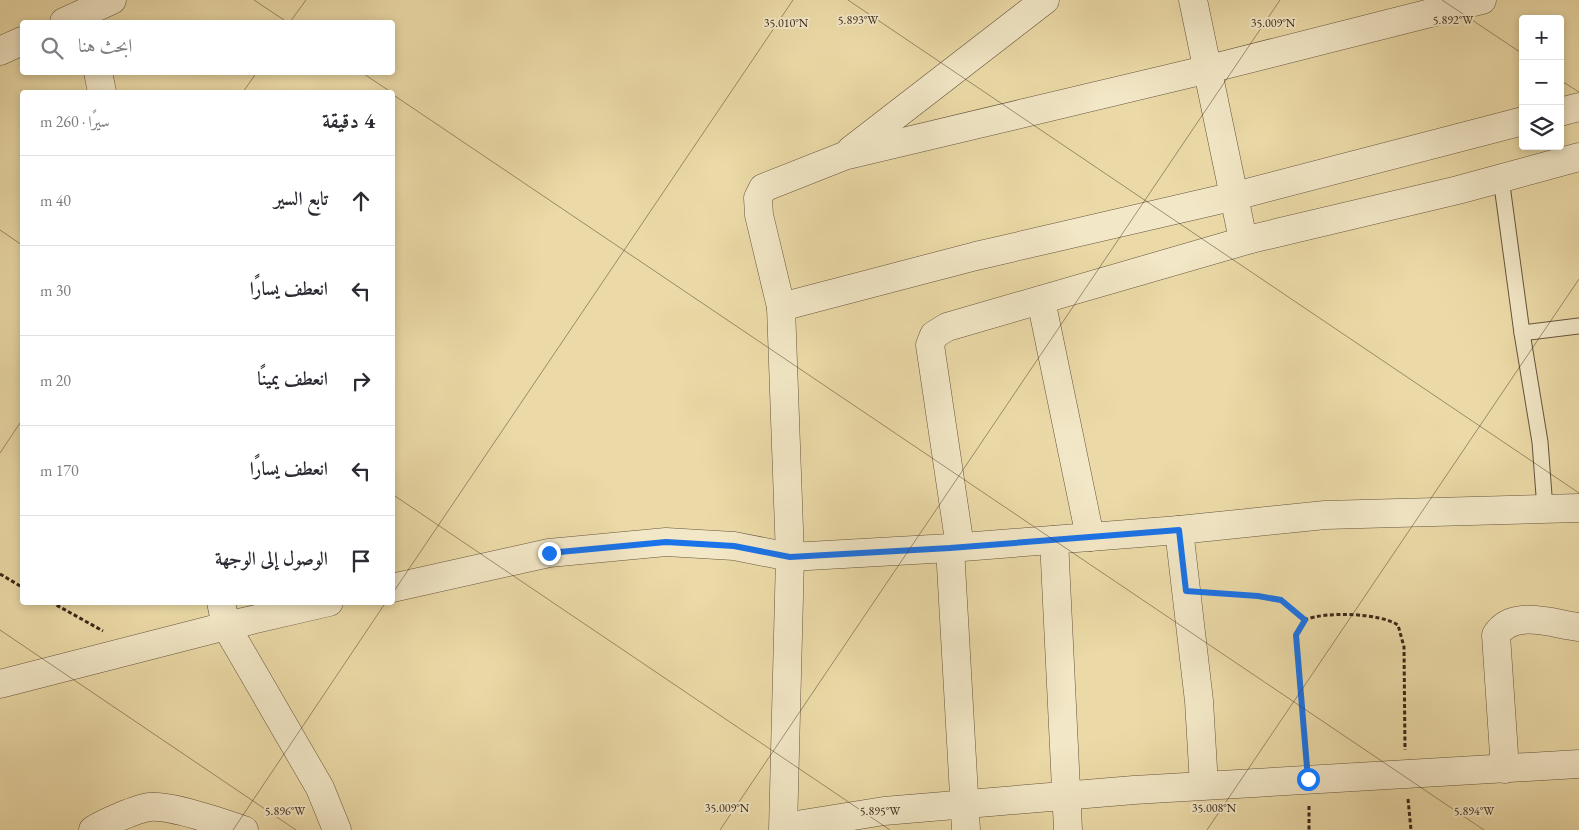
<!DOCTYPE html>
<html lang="ar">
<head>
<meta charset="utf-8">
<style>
  :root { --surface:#fff; --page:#f7f7f7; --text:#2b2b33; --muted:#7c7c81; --line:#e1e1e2 }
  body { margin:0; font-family:"EB Garamond",Amiri,serif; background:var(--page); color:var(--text); direction:rtl }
  .controls { position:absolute; right:15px; top:15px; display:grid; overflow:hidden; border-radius:5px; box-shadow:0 2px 8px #0003 }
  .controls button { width:45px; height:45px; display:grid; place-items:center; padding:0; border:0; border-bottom:1px solid var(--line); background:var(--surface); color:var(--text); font:25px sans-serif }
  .stop { position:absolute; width:15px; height:15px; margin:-11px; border:4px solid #1a73e8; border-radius:50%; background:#fff }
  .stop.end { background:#1a73e8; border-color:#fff; box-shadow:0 1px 5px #0008 }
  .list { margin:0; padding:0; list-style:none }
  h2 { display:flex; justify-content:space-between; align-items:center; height:65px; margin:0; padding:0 20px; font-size:21px }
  h2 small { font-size:16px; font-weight:400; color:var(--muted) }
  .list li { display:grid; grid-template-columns:32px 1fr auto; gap:15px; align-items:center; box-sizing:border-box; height:90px; padding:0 20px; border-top:1px solid var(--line) }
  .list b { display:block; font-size:19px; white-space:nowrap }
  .list em { font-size:16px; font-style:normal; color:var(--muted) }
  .icon { flex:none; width:28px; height:28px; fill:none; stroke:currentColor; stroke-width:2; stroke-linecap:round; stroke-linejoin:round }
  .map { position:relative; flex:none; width:1579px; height:830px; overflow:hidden; direction:ltr }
  .search { position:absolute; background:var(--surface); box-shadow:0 2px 8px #0003; left:20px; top:20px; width:375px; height:55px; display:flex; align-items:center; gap:12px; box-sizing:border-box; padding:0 18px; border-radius:5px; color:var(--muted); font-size:19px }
  .panel { position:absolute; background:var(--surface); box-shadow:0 2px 8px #0003; left:20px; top:90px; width:375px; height:515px; border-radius:5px; direction:rtl }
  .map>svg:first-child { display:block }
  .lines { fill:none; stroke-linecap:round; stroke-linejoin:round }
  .lane-casing { stroke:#66543d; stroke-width:17 }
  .street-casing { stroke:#66543d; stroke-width:29 }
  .path { stroke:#39281a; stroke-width:3; stroke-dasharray:4 2.5; stroke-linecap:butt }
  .lane { stroke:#f2e7c6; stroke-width:15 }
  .street { stroke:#f2e7c6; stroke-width:28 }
  .route { stroke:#1a73e8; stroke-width:6 }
  .ticks { fill:none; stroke:#39281a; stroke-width:1; stroke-opacity:0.45 }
  .ticks-label { font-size:12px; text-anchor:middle; fill:#39281a; stroke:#f2e7c6; stroke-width:4; stroke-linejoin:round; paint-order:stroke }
</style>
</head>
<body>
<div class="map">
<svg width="1579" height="830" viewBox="0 0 1579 830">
  <rect width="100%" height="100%" fill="#ebdaa7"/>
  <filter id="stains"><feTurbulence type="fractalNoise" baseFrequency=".004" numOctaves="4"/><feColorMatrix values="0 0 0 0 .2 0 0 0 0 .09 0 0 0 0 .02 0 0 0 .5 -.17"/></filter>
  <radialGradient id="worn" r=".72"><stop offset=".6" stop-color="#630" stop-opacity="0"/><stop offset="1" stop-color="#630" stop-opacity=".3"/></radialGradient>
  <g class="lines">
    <defs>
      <g id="lane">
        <polyline points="1501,178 1522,333 1540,442 1545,509"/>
        <polyline points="1522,333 1579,326"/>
      </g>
      <g id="street">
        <polyline points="1193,0 1241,230 1246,237 1251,239 1458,190 1579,157"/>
        <polyline points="64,22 112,0"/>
        <polyline points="0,51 22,41"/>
        <polyline points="98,72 102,92"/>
        <polyline points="1560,112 1579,107"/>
        <polyline points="851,150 1045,0"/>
        <polyline points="1041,300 1090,537"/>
        <polyline points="781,307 976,256 1235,196 1523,121"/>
        <polyline points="1179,530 1199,701 1204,785"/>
        <polyline points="1054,540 1068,830"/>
        <polyline points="960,547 930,345 934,335 947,327 1251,239"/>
        <polyline points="950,548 966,830"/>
        <polyline points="392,588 549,553 666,542 734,546 790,557 950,548 1179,530 1325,515 1579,508"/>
        <polyline points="221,602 226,626 320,788 337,830"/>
        <polyline points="0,684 226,626 329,602"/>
        <path d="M 1505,769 L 1496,635 C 1513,608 1553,624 1579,627"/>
        <polyline points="784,827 884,811 1134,790 1579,764"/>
        <path d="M 93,830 C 104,823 138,808 150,807 C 172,805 222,823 244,830"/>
        <polyline points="783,830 790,557 781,307 759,215 758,198 763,188 844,156 1209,69 1482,0"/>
      </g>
    </defs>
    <use href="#lane" class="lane-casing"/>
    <use href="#street" class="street-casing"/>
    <g class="path">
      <polyline points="0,574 22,587"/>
      <polyline points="1212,592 1258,596 1281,600 1305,620"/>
      <polyline points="51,602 103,631"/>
      <path d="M 1306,754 L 1296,635 L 1305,620 C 1325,611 1380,613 1398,625 L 1404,647 L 1405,750"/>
      <polyline points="1408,799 1411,830"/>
      <polyline points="1309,806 1309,830"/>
    </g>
    <use href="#lane" class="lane"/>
    <use href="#street" class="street"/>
  </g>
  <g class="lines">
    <polyline class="route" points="549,553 666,542 734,546 790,557 950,548 1179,530 1186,591 1258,596 1281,600 1305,620 1296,635 1308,779"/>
  </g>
  <path class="ticks" d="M 254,0 L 287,22M 848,0 L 1579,493M 1442,0 L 1523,54M 290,22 L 306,0M 361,72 L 391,92M 1560,80 L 1579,92M 243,92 L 257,72M 392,94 L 1484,830M 0,230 L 22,245M 0,453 L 22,420M 392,494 L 890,830M 392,594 L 793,0M 0,630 L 296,830M 233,830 L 386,602M 720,830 L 1280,0M 1207,830 L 1579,279"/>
  <g class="ticks-label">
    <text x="858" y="24">5.893°W</text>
    <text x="1453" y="24">5.892°W</text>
    <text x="786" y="27">35.010°N</text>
    <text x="1273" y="27">35.009°N</text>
    <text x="727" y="812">35.009°N</text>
    <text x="1214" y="812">35.008°N</text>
    <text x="285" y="815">5.896°W</text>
    <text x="880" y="815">5.895°W</text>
    <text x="1474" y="815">5.894°W</text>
  </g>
  <rect width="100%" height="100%" filter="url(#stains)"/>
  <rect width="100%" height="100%" fill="url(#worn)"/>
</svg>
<div class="controls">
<button>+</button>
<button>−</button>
<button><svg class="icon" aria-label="layers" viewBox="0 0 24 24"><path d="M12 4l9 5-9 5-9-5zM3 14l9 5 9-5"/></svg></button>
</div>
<div class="stop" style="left:1308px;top:779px"></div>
<div class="stop end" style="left:549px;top:553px"></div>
<div class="search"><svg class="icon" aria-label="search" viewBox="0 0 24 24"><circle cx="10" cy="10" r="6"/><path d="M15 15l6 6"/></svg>ابحث هنا</div>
<section class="panel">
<h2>4 دقيقة<small>سيرًا · 260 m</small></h2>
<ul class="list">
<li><svg class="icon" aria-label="ahead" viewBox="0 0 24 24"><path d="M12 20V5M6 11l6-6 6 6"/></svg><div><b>تابع السير</b></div><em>40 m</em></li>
<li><svg class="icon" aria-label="left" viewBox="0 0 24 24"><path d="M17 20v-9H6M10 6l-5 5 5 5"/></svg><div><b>انعطف يسارًا</b></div><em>30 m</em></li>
<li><svg class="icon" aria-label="right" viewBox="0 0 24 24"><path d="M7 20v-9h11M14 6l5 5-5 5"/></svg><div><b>انعطف يمينًا</b></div><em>20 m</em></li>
<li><svg class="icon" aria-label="left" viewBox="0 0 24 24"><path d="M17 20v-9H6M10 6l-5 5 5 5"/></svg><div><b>انعطف يسارًا</b></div><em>170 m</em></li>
<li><svg class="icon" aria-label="arrive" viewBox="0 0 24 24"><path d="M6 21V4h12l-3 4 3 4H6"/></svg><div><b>الوصول إلى الوجهة</b></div></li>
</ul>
</section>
</div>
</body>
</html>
